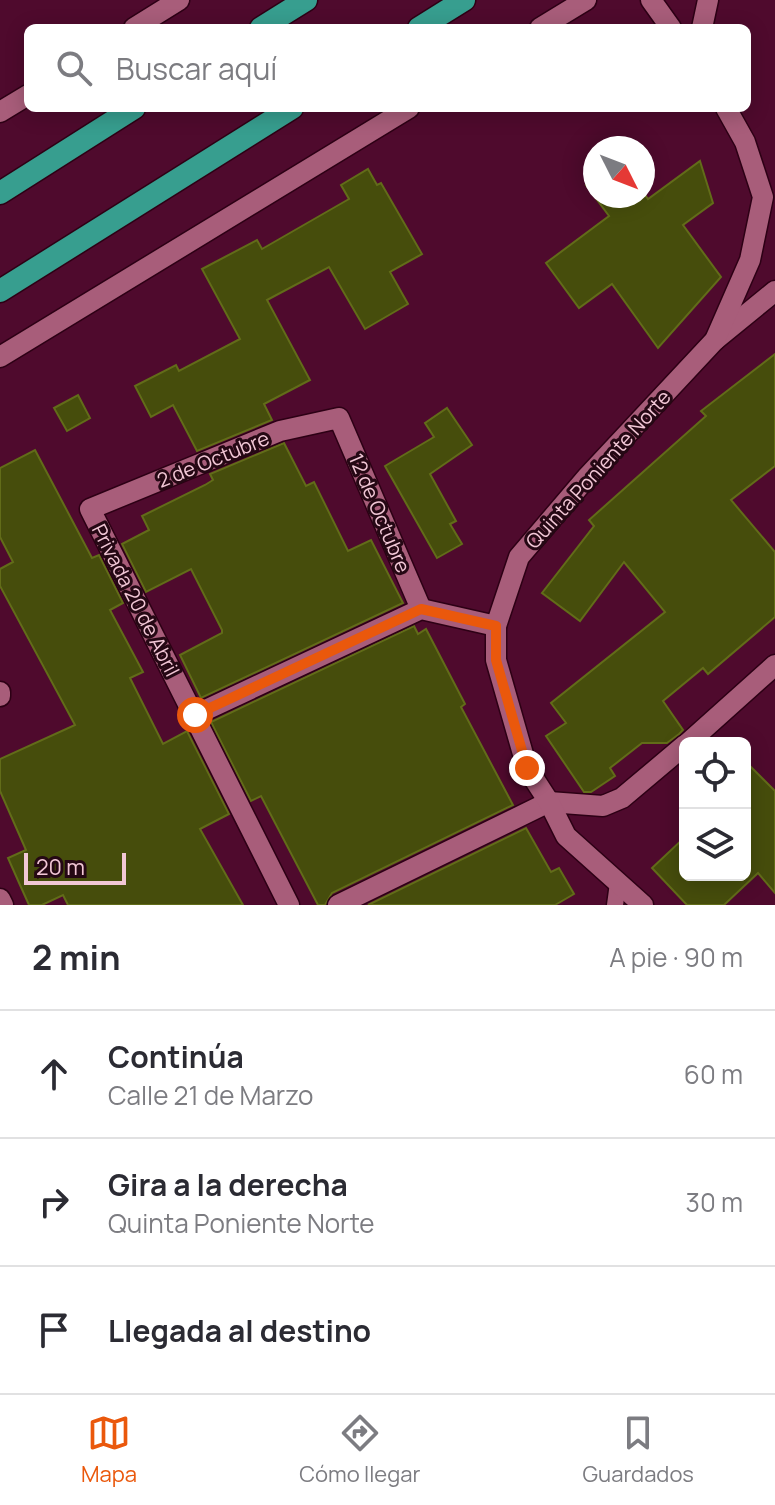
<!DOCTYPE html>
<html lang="es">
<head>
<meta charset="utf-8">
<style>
  :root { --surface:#fff; --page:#f2f2f3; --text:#2b2b33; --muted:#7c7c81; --line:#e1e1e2; --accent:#ea580c }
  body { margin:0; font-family:Manrope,sans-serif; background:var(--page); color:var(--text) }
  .controls { position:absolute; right:24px; bottom:24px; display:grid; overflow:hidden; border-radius:12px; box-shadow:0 4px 20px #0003 }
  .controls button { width:72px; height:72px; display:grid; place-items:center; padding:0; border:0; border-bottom:2px solid var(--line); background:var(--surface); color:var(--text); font:40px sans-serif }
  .compass { position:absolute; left:583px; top:136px; width:72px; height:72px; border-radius:50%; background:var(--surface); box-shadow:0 4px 20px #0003; rotate:132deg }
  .scale { position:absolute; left:24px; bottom:20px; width:102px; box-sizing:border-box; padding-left:8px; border:4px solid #f2c7d6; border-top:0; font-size:22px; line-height:28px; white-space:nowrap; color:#f2c7d6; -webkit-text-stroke:6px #250814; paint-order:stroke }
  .stop { position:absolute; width:24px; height:24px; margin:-18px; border:6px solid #ea580c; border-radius:50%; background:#fff }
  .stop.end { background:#ea580c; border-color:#fff; box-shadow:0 2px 8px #0008 }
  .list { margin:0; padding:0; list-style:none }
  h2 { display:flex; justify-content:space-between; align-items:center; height:104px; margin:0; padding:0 32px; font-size:34px }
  h2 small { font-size:26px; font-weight:400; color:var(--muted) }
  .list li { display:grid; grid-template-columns:52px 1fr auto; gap:24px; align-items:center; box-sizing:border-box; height:128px; padding:0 32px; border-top:2px solid var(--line) }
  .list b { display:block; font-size:30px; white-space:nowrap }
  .list p { margin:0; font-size:26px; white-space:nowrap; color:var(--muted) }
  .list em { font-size:26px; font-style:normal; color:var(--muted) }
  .icon { flex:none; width:44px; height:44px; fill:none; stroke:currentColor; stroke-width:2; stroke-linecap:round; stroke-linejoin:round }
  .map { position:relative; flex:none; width:775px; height:905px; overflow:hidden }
  .search { position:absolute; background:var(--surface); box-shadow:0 4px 20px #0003; left:24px; right:24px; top:24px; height:88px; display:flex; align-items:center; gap:20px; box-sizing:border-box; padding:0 28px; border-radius:12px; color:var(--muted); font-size:30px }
  .sheet { height:488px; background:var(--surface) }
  nav { display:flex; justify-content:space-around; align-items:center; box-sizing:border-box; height:112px; border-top:2px solid var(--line); background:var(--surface); font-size:22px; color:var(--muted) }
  nav a { display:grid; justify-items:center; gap:4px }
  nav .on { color:var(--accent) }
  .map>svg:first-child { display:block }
  .building { fill:#464d0c; stroke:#626c19; stroke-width:2 }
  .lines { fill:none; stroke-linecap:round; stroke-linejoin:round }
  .service-casing { stroke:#2d0015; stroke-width:19 }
  .minor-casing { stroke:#2d0015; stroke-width:23 }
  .tertiary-casing { stroke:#2d0015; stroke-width:23 }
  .trunk-casing { stroke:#2d0015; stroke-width:25 }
  .service { stroke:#a85d7a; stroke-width:16 }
  .minor { stroke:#a85d7a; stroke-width:20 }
  .tertiary { stroke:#a85d7a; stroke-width:20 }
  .trunk { stroke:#379e8f; stroke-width:22 }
  .route { stroke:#ea580c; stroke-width:10 }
  .labels { text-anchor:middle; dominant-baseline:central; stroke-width:6; stroke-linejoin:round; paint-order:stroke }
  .street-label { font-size:20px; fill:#f2c7d6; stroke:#250814 }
</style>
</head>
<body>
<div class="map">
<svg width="775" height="905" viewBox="0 0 775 905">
  <rect width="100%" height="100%" fill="#4f0a2d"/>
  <g class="building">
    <polygon points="700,161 713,203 683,225 721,277 658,348 612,284 579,308 546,263 609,216 586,185 595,179 595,196 643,196 643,192 648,199"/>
    <polygon points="368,169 377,185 381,183 422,254 390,272 408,304 365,329 329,267 267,300 310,380 264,404 272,420 197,451 173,405 151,417 135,386 176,365 179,371 240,339 202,269 257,240 262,249 349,199 341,185"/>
    <polygon points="775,354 775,466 731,500 775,552 775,617 708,674 703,668 663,701 683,730 679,734 667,743 642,743 610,768 615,776 591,792 584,792 546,736 566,723 551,703 665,612 624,562 580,621 542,593 594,526 589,520 706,416 701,411"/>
    <polygon points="78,395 90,418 67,431 54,408"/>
    <polygon points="447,408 472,445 430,474 456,521 450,524 462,544 437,558 385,466 434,437 425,423"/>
    <polygon points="284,443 306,486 314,482 348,551 371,540 403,603 201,698 180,655 222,633 222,630 191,569 146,592 122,544 149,530 142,516 205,485 213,480 210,474"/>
    <polygon points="35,450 92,558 99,555 123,603 110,610 143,672 130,678 163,744 187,731 229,814 200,829 243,905 68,905 63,895 42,905 29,905 20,885 8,858 26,850 0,791 0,759 75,725 0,586 0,569 13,562 0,537 0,468"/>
    <polygon points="414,626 418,634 426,629 465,704 461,707 513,805 332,893 325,905 318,905 261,796 251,801 211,722"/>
    <polygon points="745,761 775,791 775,893 758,873 724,905 687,905 652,868 685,837 685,875 745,875"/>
    <polygon points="526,828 551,872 559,868 574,894 555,905 368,905"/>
  </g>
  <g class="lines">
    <defs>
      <polyline id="service" points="615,905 618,883"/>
      <g id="minor">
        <polyline points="715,340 775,291"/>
        <polyline points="0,692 0,696"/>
        <polyline points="195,715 421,609 496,626"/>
        <polyline points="688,743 775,665"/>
        <polyline points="0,899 3,905"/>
        <polyline points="289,905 90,509 280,431 339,418 421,609"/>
        <polyline points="338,905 549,802 603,806 622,798 685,745"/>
      </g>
      <g id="tertiary">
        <polyline points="651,0 671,28"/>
        <polyline points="134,28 179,0"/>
        <polyline points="540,28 586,0"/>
        <polyline points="702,28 708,0"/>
        <polyline points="0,112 28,95"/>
        <polyline points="0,357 409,108"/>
        <polyline points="643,905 566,836 549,802 527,768 496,660 496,626 519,557 588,476 715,340 750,260 763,197 745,142 726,108"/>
      </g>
      <g id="trunk">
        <polyline points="261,28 306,0"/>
        <polyline points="419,28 464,0"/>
        <polyline points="0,193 134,108"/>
        <polyline points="0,291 292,108"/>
      </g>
    </defs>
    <use href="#service" class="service-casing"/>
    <use href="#minor" class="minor-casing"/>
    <use href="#tertiary" class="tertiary-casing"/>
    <use href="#trunk" class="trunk-casing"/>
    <use href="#service" class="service"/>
    <use href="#minor" class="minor"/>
    <use href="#tertiary" class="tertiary"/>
    <use href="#trunk" class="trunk"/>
  </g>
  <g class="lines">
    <polyline class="route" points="195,715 421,609 496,626 496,660 527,768"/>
  </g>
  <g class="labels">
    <g class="street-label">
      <text transform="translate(213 459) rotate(-22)">2 de Octubre</text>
      <text transform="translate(598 469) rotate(-48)">Quinta Poniente Norte</text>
      <text transform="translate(380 513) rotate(67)">12 de Octubre</text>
      <text transform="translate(136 600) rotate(63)">Privada 20 de Abril</text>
    </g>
  </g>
</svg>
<div class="controls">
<button><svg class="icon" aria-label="locate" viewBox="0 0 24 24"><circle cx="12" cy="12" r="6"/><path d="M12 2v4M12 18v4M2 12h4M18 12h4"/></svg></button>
<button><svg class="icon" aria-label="layers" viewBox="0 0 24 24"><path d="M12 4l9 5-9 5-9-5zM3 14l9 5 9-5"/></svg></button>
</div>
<svg class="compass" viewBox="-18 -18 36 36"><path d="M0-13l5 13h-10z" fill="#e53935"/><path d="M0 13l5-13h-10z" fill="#7c7c81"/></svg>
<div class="scale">20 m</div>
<div class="stop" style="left:195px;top:715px"></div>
<div class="stop end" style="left:527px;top:768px"></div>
<div class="search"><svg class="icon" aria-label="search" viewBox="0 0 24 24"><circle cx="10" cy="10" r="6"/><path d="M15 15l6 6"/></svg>Buscar aquí</div>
</div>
<section class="sheet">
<h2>2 min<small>A pie · 90 m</small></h2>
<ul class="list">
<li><svg class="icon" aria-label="ahead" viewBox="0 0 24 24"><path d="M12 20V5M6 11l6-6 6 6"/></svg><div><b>Continúa</b><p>Calle 21 de Marzo</p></div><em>60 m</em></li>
<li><svg class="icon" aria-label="right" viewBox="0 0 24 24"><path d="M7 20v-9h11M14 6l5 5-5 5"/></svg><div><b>Gira a la derecha</b><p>Quinta Poniente Norte</p></div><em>30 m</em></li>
<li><svg class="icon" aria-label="arrive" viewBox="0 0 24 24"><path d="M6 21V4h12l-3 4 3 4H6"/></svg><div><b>Llegada al destino</b></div></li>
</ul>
</section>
<nav>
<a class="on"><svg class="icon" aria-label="map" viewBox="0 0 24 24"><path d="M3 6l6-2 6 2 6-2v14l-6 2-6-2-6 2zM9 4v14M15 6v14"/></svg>Mapa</a>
<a><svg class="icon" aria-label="directions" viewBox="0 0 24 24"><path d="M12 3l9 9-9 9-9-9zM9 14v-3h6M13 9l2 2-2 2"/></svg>Cómo llegar</a>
<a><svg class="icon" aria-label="saved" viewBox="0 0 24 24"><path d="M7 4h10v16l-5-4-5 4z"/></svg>Guardados</a>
</nav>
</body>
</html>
